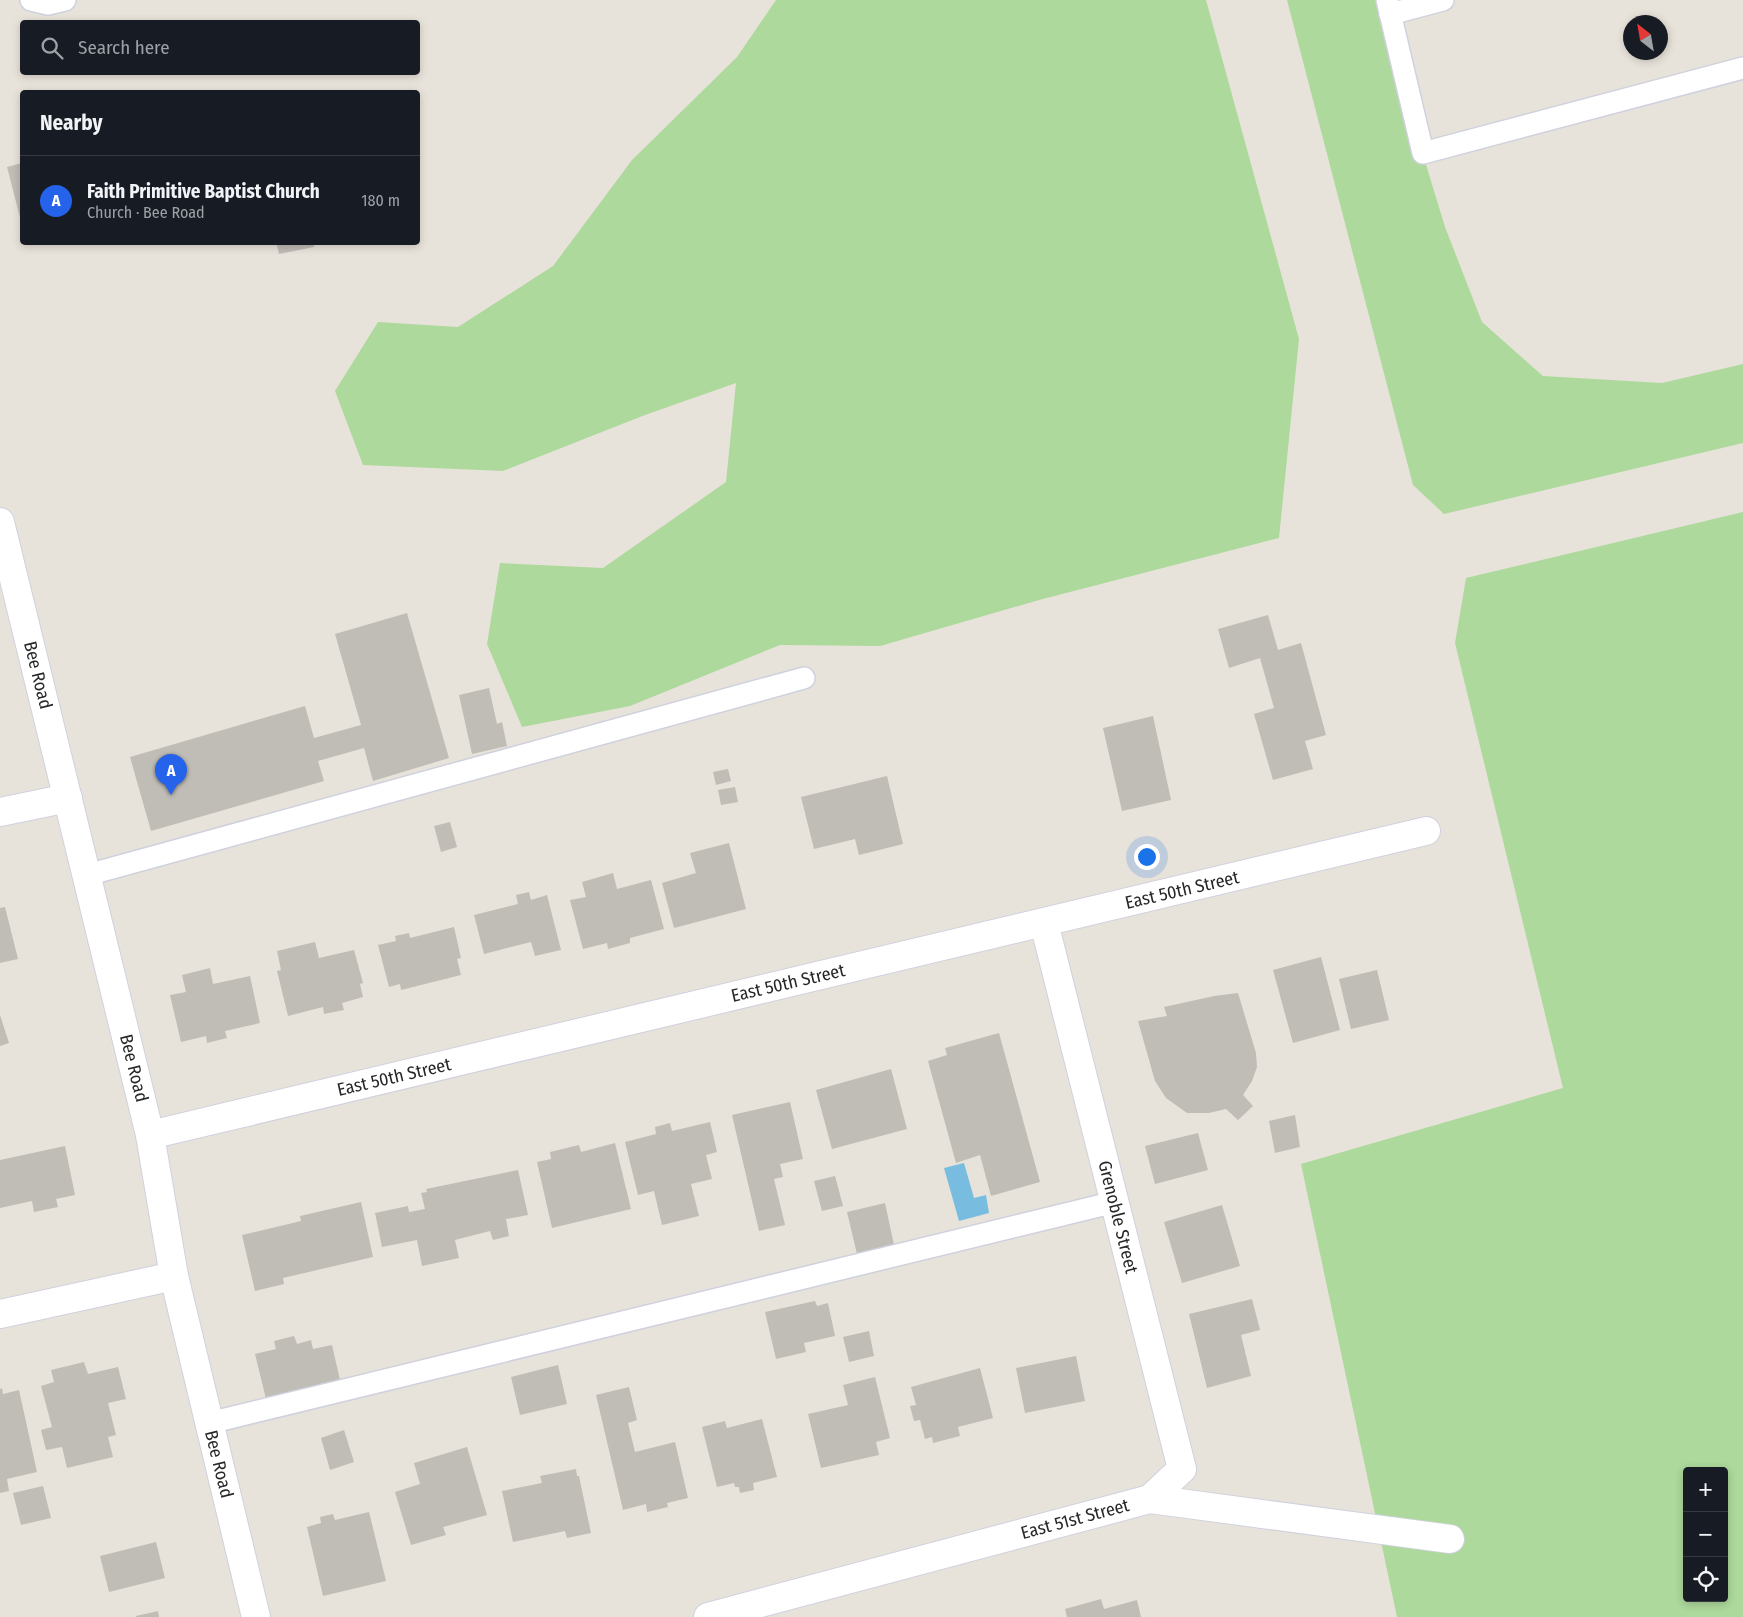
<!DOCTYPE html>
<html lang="en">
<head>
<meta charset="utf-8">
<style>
  :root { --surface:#171b24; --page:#242831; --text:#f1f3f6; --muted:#9ea1a6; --line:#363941; --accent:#2563eb }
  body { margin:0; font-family:"Fira Sans Condensed",sans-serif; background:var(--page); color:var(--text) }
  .controls { position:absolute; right:15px; bottom:15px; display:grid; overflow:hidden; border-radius:5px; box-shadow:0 2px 8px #0003 }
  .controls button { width:45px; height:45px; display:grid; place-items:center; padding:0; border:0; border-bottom:1px solid var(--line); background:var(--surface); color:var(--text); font:25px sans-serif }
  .compass { position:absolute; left:1623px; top:15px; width:45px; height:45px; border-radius:50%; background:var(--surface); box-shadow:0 2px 8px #0003; rotate:329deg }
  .you { position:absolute; left:1146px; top:856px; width:18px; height:18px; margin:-12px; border:4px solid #fff; border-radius:50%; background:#1a73e8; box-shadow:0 0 0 8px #1a73e833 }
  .badge { display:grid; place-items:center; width:32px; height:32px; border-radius:50%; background:var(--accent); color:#fff; font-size:16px; font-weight:700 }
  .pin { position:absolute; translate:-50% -41px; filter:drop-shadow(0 1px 2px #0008) }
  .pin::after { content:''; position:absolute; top:26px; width:18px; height:15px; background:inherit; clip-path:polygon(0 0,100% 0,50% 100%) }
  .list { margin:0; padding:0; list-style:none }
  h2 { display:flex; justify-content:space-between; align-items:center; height:65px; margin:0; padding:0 20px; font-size:21px }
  h2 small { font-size:16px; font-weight:400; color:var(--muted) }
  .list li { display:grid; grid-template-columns:32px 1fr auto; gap:15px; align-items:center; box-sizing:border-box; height:90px; padding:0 20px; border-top:1px solid var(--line) }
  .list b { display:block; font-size:19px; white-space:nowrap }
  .list p { margin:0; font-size:16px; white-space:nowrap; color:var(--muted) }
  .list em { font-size:16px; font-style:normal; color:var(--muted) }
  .icon { flex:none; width:28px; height:28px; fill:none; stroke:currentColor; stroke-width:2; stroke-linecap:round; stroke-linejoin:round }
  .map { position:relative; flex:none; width:1743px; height:1617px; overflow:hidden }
  .search { position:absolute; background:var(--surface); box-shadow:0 2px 8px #0003; left:20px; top:20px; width:400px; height:55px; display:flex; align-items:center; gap:12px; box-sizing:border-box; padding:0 18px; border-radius:5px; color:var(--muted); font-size:19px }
  .panel { position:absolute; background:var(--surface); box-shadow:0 2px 8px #0003; left:20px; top:90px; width:400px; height:155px; border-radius:5px }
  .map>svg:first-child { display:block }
  .green { fill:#add99c; fill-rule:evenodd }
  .water { fill:#78bddf }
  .building { fill:#c0bcb6 }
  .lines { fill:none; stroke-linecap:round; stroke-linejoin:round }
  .service-casing { stroke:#cfd1de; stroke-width:24 }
  .minor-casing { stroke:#cfd1de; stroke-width:30 }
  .secondary-casing { stroke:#cfd1de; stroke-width:30 }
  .service { stroke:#fff; stroke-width:21 }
  .minor { stroke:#fff; stroke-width:28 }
  .secondary { stroke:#fff; stroke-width:28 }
  .labels { text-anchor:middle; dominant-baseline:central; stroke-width:4; stroke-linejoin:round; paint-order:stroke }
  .street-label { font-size:18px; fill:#272727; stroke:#fff }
</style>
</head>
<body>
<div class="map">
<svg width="1743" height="1617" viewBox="0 0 1743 1617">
  <rect width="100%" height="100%" fill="#e8e3da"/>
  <g class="green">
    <polygon points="776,0 1206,0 1299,339 1279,538 1039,600 880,646 780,645 630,706 522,727 487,644 500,563 603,568 726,482 736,383 645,415 503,471 363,465 335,391 378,322 458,327 553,266 632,160 737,57"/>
    <polygon points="1287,0 1376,0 1445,227 1482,322 1543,376 1662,383 1743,364 1743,443 1444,514 1413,485"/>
    <path d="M 1743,512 L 1743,1617 L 1397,1617 L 1301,1164 L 1563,1088 L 1455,643 L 1466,578 ZM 1687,1471 L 1724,1471 L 1724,1598 L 1687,1598 Z"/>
  </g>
  <polygon class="water" points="964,1163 974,1198 986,1195 989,1213 959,1221 944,1168"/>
  <g class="building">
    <polygon points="22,163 22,225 7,167"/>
    <polygon points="276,242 313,242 314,247 279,254"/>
    <polygon points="407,613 449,758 373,781 364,748 318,761 324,781 151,831 130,757 305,706 314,738 361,725 335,634"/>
    <polygon points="1268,615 1278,650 1301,643 1326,735 1305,741 1313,769 1273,780 1254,714 1274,708 1260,658 1229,668 1218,629"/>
    <polygon points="489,688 497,724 502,722 507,746 472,754 459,695"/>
    <polygon points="1153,716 1171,800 1122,811 1103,728"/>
    <polygon points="728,769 731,781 716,785 713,772"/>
    <polygon points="887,776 903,844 859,855 855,839 814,849 801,797"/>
    <polygon points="735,787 738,802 721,805 718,790"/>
    <polygon points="450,822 457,847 441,852 434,826"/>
    <polygon points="729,843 746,909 674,928 662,883 696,873 690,853"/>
    <polygon points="613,873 617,889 651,880 664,929 630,938 630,943 608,949 607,943 583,949 570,900 586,897 582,882"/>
    <polygon points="529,892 531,900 547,895 561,950 535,956 531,942 484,954 474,915 518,904 516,895"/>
    <polygon points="5,907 18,959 0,963 0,908"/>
    <polygon points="454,927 461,958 457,959 461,975 401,990 400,984 389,987 378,945 396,941 395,936 409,933 410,938"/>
    <polygon points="315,942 319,958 354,950 363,983 360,984 363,997 342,1003 344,1010 324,1014 323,1007 288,1016 277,971 281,970 277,951"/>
    <polygon points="1321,957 1340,1030 1293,1043 1273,970"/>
    <polygon points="210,968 213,984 250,976 260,1023 225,1031 227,1038 207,1043 206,1036 181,1042 170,995 186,992 182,975"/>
    <polygon points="1377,970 1389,1020 1351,1029 1339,979"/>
    <polygon points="1238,993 1256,1053 1257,1067 1252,1081 1243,1095 1253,1106 1238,1120 1226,1109 1209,1113 1187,1113 1166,1098 1155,1081 1138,1021 1167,1016 1164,1007 1214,996"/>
    <polygon points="0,1015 9,1043 0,1046"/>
    <polygon points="999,1033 1040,1182 991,1196 980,1155 956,1163 928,1061 947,1055 945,1048"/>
    <polygon points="891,1069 907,1129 832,1149 816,1090"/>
    <polygon points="790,1102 803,1159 780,1164 783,1177 774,1179 785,1225 759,1231 732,1115"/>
    <polygon points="1295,1115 1300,1147 1275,1153 1269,1121"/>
    <polygon points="710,1122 717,1152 706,1155 712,1179 691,1184 699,1216 662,1225 654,1191 638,1195 625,1142 656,1134 655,1127 670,1123 672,1131"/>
    <polygon points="1198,1133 1208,1170 1155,1184 1145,1146"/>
    <polygon points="615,1143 631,1209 552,1228 537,1162 551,1159 550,1152 579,1145 581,1152"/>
    <polygon points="65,1146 75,1195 56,1199 58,1207 34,1212 32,1201 0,1208 0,1160"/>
    <polygon points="518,1170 528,1215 506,1219 509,1236 493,1240 490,1231 455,1240 459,1258 422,1266 417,1240 382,1247 375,1213 408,1206 409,1212 425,1209 421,1193 427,1192 426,1189"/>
    <polygon points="835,1176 843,1206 822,1211 814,1181"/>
    <polygon points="361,1202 373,1257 283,1278 284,1284 255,1291 242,1235 301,1221 300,1216"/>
    <polygon points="885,1203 894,1245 857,1254 847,1212"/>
    <polygon points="1222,1205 1240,1266 1182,1283 1164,1222"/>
    <polygon points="1252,1299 1260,1330 1241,1335 1251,1376 1207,1388 1189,1314"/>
    <polygon points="815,1301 817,1306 828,1303 835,1336 804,1343 806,1352 776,1359 765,1312"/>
    <polygon points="869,1331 874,1356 849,1362 843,1337"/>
    <polygon points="294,1336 297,1344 311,1340 313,1349 332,1345 340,1380 266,1399 255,1354 276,1349 274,1341"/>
    <polygon points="1076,1356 1085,1401 1025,1413 1016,1368"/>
    <polygon points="84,1362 88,1374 118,1367 126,1399 108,1403 116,1435 108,1437 113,1457 67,1468 62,1447 46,1450 41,1430 52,1427 41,1386 54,1382 51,1370"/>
    <polygon points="558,1365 567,1404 520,1415 511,1377"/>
    <polygon points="980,1368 993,1418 958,1427 960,1436 933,1443 932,1437 925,1439 920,1420 914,1421 910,1406 916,1405 911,1387"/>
    <polygon points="875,1377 890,1438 876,1442 879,1455 821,1468 808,1414 848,1405 843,1385"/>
    <polygon points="629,1387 637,1420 628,1423 635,1452 675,1442 688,1498 667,1503 668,1507 647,1512 646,1504 623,1510 596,1395"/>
    <polygon points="2,1388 3,1394 19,1390 37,1472 7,1479 9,1491 0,1493 0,1389"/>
    <polygon points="762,1419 777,1477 753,1483 754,1490 740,1493 739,1487 735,1487 734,1483 717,1487 702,1427 725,1421 727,1428"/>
    <polygon points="344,1430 354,1462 330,1470 321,1438"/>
    <polygon points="467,1447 487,1515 443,1527 446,1535 411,1545 395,1492 420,1484 414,1463"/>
    <polygon points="576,1469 577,1476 579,1476 591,1533 567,1538 565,1531 513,1542 502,1491 542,1483 540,1476"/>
    <polygon points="43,1486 51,1518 21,1525 13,1493"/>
    <polygon points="369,1512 386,1581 323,1596 307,1527 321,1523 320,1517 333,1514 335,1520"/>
    <polygon points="156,1542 165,1578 109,1592 100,1556"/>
    <polygon points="1101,1599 1104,1609 1137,1600 1141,1617 1067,1617 1065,1609"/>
    <polygon points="158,1611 159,1617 136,1617 136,1616"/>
  </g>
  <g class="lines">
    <defs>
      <g id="service">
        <polyline points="31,0 48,4 65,0"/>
        <polyline points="1387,0 1423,153 1743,68"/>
        <polyline points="1390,14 1443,0"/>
        <polyline points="87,875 804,678"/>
        <polyline points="209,1423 1115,1202"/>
      </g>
      <g id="minor">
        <polyline points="0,812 68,798"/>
        <polyline points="1044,923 1182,1469 1150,1499"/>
        <polyline points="150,1135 1426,831"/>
        <polyline points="0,1314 174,1276"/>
        <polyline points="708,1617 1150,1499 1450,1539"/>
      </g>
      <polyline id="secondary" points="0,522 150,1135 174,1276 256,1617"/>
    </defs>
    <use href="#service" class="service-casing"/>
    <use href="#minor" class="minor-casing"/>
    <use href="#secondary" class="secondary-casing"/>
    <use href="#service" class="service"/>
    <use href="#minor" class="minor"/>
    <use href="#secondary" class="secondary"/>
  </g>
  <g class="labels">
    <g class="street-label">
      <text transform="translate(38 675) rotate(76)">Bee Road</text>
      <text transform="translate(1182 890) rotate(-13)">East 50th Street</text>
      <text transform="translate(788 983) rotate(-13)">East 50th Street</text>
      <text transform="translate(134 1068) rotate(76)">Bee Road</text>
      <text transform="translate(394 1077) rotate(-13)">East 50th Street</text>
      <text transform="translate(1118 1217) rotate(76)">Grenoble Street</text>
      <text transform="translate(219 1464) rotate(76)">Bee Road</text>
      <text transform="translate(1075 1519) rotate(-15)">East 51st Street</text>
    </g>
  </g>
</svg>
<div class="controls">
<button>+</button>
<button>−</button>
<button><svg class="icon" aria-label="locate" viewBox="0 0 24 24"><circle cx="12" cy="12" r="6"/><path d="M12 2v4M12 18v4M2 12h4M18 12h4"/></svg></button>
</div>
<svg class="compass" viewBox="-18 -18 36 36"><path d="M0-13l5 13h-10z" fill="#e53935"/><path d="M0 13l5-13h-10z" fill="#9ea1a6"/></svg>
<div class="you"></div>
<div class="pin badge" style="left:171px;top:795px">A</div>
<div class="search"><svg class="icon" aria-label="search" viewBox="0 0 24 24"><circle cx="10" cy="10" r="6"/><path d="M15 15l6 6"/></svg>Search here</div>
<section class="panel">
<h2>Nearby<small></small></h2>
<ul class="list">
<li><span class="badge">A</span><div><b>Faith Primitive Baptist Church</b><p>Church · Bee Road</p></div><em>180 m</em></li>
</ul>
</section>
</div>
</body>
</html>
